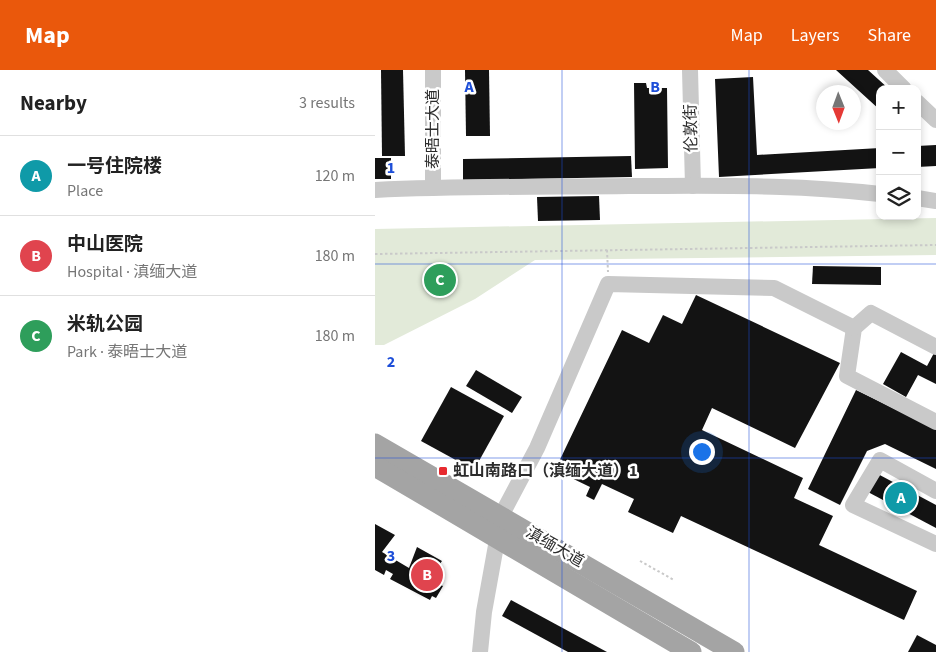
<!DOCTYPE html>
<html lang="en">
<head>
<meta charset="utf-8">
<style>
  :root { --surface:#fff; --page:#f6f6f6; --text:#222; --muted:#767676; --line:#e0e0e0; --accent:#ea580c }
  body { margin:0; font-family:"Source Sans 3","Noto Sans SC",sans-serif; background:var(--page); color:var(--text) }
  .controls { position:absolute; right:15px; top:15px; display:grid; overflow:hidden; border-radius:10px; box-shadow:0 2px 8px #0003 }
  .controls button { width:45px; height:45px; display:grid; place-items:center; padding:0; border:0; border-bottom:1px solid var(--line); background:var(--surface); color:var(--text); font:25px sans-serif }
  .compass { position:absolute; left:441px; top:15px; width:45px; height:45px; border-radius:50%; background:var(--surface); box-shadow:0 2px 8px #0003; rotate:179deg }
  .you { position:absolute; left:326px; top:381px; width:18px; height:18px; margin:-12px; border:4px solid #fff; border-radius:50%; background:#1a73e8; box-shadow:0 0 0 8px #1a73e833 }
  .badge { display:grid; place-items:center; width:32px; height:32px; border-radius:50%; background:var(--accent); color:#fff; font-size:16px; font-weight:700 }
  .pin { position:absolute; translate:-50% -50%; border:2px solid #fff; box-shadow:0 1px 5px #0006 }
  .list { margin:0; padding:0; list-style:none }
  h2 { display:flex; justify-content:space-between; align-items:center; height:65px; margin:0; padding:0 20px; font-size:21px }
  h2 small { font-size:16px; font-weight:400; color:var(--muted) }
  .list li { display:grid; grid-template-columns:32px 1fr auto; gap:15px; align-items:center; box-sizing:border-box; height:80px; padding:0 20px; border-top:1px solid var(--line) }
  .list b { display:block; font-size:19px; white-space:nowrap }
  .list p { margin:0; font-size:16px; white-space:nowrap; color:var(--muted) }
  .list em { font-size:16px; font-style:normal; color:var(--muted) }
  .icon { flex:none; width:28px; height:28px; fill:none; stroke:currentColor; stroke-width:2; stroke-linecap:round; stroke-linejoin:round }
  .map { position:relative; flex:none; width:561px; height:582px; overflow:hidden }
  header { display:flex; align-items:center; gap:30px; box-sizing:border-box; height:70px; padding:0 25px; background:var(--accent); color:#fff }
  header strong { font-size:24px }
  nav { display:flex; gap:28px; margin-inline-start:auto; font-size:18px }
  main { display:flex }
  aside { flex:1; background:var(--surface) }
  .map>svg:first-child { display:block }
  .green { fill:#e2ead9 }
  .building { fill:#131313 }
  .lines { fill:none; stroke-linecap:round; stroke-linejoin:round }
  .path { stroke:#c9c9c9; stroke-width:2; stroke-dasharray:2.5 2.5; stroke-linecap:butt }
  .minor { stroke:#c9c9c9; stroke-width:16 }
  .major { stroke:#a4a4a4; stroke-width:21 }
  .grid { fill:none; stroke:#1d4ed8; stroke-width:1; stroke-opacity:0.55 }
  .poi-dot { fill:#e72a2f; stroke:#fff; stroke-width:2 }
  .labels { text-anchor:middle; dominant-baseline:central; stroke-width:5; stroke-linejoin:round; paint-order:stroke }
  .street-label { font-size:16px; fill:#2c2c2c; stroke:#fff }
  .poi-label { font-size:16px; font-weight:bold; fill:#2c2c2c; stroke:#fff; text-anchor:start }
  .grid-label { font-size:16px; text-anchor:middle; font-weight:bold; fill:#1d4ed8; stroke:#fff; stroke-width:5; stroke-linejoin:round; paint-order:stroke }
</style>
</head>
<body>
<header>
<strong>Map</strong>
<nav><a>Map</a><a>Layers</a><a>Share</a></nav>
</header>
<main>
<aside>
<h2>Nearby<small>3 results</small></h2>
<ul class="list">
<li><span class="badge" style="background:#0f9aa8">A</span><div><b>一号住院楼</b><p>Place</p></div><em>120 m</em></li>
<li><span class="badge" style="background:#e0444e">B</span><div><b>中山医院</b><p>Hospital · 滇缅大道</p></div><em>180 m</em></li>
<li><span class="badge" style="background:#2e9e5b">C</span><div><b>米轨公园</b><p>Park · 泰晤士大道</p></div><em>180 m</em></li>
</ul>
</aside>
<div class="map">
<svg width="561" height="582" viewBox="0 0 561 582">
  <rect width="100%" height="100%" fill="#fff"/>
  <polygon class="green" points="561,148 561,185 160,190 100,229 9,275 0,275 0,159"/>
  <g class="building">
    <polygon points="6,0 28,0 30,86 7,86"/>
    <polygon points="90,0 114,0 115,66 91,66"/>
    <polygon points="461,0 493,0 514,19 505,19 505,40"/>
    <polygon points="378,7 382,85 505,78 505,98 344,107 340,9"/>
    <polygon points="259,13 271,13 272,18 292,18 293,98 260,99"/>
    <polygon points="561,75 561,96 542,97 542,76"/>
    <polygon points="256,86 257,107 88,110 88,89"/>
    <rect x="0" y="88" width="16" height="21"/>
    <polygon points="224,126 225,150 163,151 162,127"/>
    <polygon points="438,196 506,197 506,215 437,214"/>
    <polygon points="321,225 465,293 420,378 337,338 327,360 428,408 419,428 458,446 444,475 542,521 529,550 306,446 298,463 253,442 259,429 227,414 219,430 211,426 215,417 180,400 247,260 274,273 288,245 307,254"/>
    <polygon points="526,282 552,296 559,283 561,284 561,314 543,305 531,327 508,314"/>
    <polygon points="101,300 147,327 137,343 91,316"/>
    <polygon points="76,317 129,346 99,400 46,371"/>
    <polygon points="481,320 561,359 561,399 510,374 492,381 465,435 433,419"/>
    <polygon points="501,403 561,435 561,458 491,421"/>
    <polygon points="0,454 20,465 7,482 34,498 42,477 67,491 54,509 68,516 61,528 57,526 55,530 15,509 18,504 11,500 9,505 0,500"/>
    <polygon points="136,530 232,582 193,582 127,546"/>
    <polygon points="542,565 561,575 561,582 533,582"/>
  </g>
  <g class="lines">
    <g class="path">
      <polyline points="232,180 233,202"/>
      <polyline points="0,184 561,175"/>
      <polyline points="265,491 299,510"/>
    </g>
    <g class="minor">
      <polyline points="315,0 318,116"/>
      <polyline points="510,0 529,19"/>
      <polyline points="542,32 561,50"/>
      <polyline points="58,117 58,0"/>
      <path d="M 0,120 C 85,116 170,117 254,116 C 338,116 422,114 505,124"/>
      <polyline points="542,128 561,131"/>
      <polyline points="561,277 496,243 479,258 472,306 561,352"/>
      <polyline points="561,421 505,390 478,435 561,474"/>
      <polyline points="126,446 162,378 233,214 399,218 479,258"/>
      <polyline points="105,582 109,542 122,470"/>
    </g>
    <g class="major">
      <polyline points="0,374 359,582"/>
      <polyline points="0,396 316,582"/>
    </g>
  </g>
  <path class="grid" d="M 187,0 L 187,582M 374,0 L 374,582M 0,194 L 561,194M 0,388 L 561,388"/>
  <rect class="poi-dot" x="63" y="396" width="10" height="10" rx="2.5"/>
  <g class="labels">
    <g class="street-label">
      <text transform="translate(316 58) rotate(-91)">伦敦街</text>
      <text transform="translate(58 59) rotate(-90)">泰晤士大道</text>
      <text transform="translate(180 477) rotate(30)">滇缅大道</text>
    </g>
    <g class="poi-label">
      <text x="78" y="401">虹山南路口（滇缅大道）1</text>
    </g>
  </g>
  <g class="grid-label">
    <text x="94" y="22">A</text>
    <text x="280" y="22">B</text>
    <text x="16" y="103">1</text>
    <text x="16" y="297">2</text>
    <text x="16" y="491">3</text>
  </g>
</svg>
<div class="controls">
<button>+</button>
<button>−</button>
<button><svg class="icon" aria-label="layers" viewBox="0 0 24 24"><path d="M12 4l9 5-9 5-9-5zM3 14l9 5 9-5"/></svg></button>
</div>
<svg class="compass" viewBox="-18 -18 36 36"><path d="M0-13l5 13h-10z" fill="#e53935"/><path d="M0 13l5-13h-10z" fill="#767676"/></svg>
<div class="you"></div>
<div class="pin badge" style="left:526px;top:428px;background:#0f9aa8">A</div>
<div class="pin badge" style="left:52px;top:505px;background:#e0444e">B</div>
<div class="pin badge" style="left:65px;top:210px;background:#2e9e5b">C</div>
</div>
</main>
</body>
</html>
